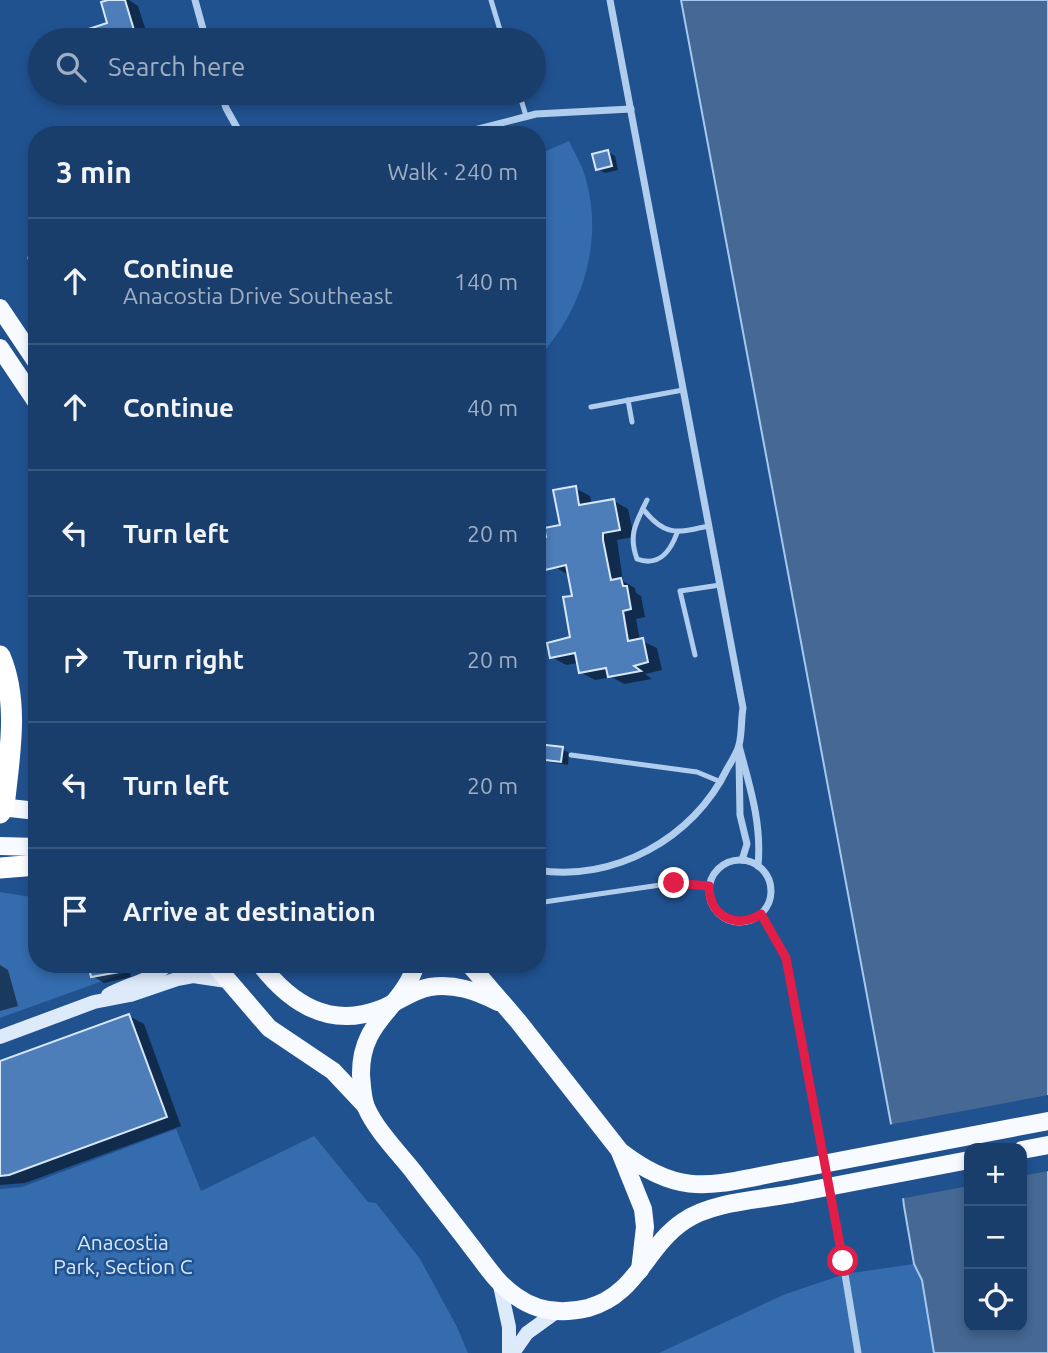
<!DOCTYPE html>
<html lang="en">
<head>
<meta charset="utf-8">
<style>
  :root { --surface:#193e6c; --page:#224572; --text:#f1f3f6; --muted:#9faec2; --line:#37577f }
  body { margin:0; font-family:Ubuntu,sans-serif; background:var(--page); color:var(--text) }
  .controls { position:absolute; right:21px; bottom:21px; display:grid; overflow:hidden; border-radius:14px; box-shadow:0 4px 10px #0003 }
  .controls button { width:63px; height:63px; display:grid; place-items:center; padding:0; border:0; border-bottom:2px solid var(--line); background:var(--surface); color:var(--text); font:35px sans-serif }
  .stop { position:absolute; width:21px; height:21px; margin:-16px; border:5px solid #e11d48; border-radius:50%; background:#fff }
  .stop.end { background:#e11d48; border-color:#fff; box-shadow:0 2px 7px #0008 }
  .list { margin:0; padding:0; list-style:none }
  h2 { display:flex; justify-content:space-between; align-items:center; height:91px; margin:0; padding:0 28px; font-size:30px }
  h2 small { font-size:23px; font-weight:400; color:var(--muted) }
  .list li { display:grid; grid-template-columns:46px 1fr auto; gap:21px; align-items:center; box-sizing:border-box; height:126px; padding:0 28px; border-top:2px solid var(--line) }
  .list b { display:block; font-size:26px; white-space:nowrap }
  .list p { margin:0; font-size:23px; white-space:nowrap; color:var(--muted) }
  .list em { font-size:23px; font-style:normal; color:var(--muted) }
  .icon { flex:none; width:38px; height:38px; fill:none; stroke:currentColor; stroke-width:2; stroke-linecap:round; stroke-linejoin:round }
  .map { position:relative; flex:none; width:1048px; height:1353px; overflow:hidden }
  .search { position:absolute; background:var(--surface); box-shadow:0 4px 10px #0003; left:28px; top:28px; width:518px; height:77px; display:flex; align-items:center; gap:18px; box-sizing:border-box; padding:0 24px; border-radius:38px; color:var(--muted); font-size:26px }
  .panel { position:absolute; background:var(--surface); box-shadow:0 4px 10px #0003; left:28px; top:126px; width:518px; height:847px; border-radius:28px }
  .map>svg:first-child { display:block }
  .green { fill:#346cae }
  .water { fill:#456894; stroke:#a5c8ee; stroke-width:2; fill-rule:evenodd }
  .pier { fill:#215290 }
  .shadow { fill:#0007 }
  .building { fill:#4d7eb9; stroke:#d7e7f9; stroke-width:2 }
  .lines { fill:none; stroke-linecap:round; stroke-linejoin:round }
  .lane { stroke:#b1cded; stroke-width:5 }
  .street { stroke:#b1cded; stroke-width:7 }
  .secondary { stroke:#ddeafa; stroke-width:14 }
  .primary { stroke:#f7faff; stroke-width:18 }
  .highway { stroke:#fff; stroke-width:21 }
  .primary-bridge { stroke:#f7faff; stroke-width:18 }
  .route { stroke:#e11d48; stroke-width:9 }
  .labels { text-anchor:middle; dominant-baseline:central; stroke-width:5; stroke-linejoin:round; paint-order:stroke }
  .park-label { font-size:21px; fill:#d7e7f9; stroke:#215290 }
</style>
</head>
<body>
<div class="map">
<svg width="1048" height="1353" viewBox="0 0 1048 1353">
  <rect width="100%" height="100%" fill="#215290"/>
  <g class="green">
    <path d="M 569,141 C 573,150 579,160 583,170 C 606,236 584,310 537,359 L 537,155 Z"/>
    <polygon points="0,892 37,898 37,964 144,964 144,966 0,1018"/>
    <polygon points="176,1129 201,1191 314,1136 368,1202 376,1203 420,1259 457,1327 468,1353 0,1353 0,1189 22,1187"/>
    <polygon points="914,1264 922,1280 934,1353 659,1353 783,1295 845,1274"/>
  </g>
  <path class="water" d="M 681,0 L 1048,0 L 1048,1353 L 934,1353 L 922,1280 L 914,1264 L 904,1206 L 900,1172 ZM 969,1148 L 1022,1148 L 1022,1327 L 969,1327 Z"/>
  <polygon class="pier" points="1048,1095 1048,1171 1022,1176 1022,1148 969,1148 969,1186 899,1199 897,1173 888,1125"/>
  <g class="shadow">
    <polygon points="114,0 129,0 138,6 149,40 74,40 72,36 109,25"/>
    <polygon points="608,152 615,156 618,170 605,173 598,169"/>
    <polygon points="575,488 590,496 592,504 614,501 628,509 634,537 617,540 623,581 635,588 636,593 641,596 645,617 636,619 640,640 657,648 662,670 645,674 652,679 624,684 612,677 595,680 580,672 579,663 566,665 552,657 572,638 574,597 570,576 555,567 562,526"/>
    <polygon points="537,746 562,749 569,753 568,765 537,760"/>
    <polygon points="129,964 131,977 104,983 93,976"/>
    <polygon points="0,965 8,970 18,1006 0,1011"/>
    <polygon points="129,1016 144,1024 181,1126 25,1183 0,1185 0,1063"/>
  </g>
  <g class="building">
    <polygon points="108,0 125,0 137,40 61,40 61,38 107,23 101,2"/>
    <polygon points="608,150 612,166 596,170 592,154"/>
    <polygon points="576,486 579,505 614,499 620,530 603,533 603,540 611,580 621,578 623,586 627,586 631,609 623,611 628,641 643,638 648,662 634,666 641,671 608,677 606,668 579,673 575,653 550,658 547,643 570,637 563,597 572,596 566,565 537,572 537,538 546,537 544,528 560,525 553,490"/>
    <polygon points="537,744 563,747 561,762 537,759"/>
    <polygon points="88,964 131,964 131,970 91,977"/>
    <polygon points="129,1014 167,1117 9,1175 0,1176 0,1061"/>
  </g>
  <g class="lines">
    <g class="lane">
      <polyline points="491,0 503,40"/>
      <polyline points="519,93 526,116"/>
      <polyline points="628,400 632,422"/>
      <polyline points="591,407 683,390"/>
      <path d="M 647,500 C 636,523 628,534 637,559 C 659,567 670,552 677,533"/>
      <path d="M 643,509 C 665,537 677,533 709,526"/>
      <polyline points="695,655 680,591 720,585"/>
      <polyline points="571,755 697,772 721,782"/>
      <polyline points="537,903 674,883 709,886"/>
    </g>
    <g class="street">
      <polyline points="195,0 206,40"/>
      <polyline points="221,93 226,108 241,135"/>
      <polyline points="455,135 536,114 631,109"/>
      <polyline points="31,258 37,268"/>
      <path d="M 739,746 C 750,787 762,824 758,866"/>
      <polyline points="739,757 740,815 747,844 742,860"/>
      <circle cx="740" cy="891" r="31"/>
      <path d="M 537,870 C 613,883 694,838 727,769 C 731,762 737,753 739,745 C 742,734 741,720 743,708 L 610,0"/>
      <polyline points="761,914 786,958 845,1274 858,1353"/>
    </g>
    <g class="secondary">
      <path d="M 108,995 C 127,984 154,980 168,964"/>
      <polyline points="0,1037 94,1002 130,995 177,979 193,976 227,981"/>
      <polyline points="499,1281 509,1327 509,1353"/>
      <polyline points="513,1353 527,1333 556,1312"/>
    </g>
    <g class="primary">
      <polyline points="0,308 37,363"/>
      <polyline points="0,348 37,403"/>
      <polyline points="0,807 37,811"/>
      <polyline points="0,846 37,847"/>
      <polyline points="214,964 269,1028 333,1071 365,1105"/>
      <path d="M 260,964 C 291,1004 330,1029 381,1009 C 398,1002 412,990 430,987 C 454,983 476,991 498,1002"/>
      <path d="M 416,964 C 402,1010 360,1019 361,1075 C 362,1085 362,1097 366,1107 C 376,1130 397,1151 413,1171 C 432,1196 452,1221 471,1246 C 485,1264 498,1285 517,1297 C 538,1312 563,1314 588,1308 C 637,1295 645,1247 684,1221 C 711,1202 758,1200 791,1194"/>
      <path d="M 469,964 L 518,1021 L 620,1151 C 683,1200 714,1184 786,1171"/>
      <polyline points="1022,1150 1048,1145"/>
      <polyline points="620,1152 643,1209 645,1227 640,1270"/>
    </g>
    <g class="highway">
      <path d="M 0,656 C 20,703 9,758 4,807 L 0,813"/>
      <polyline points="0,868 37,865"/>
    </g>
    <g class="primary-bridge">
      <polyline points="786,1171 1048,1121"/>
      <polyline points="791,1194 969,1160"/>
    </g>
  </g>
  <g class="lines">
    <path class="route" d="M 674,883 L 709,886 C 709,916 736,930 761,914 L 786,958 L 843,1261"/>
  </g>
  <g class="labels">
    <g class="park-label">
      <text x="123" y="1242">Anacostia<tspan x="123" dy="24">Park, Section C</tspan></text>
    </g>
  </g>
</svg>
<div class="controls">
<button>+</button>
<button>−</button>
<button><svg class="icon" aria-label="locate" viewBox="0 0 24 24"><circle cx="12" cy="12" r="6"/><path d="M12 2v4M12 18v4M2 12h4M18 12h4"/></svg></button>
</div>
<div class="stop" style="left:843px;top:1261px"></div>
<div class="stop end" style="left:674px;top:883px"></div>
<div class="search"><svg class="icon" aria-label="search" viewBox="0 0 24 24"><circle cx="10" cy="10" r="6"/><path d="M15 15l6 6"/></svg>Search here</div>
<section class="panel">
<h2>3 min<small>Walk · 240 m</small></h2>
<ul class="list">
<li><svg class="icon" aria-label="ahead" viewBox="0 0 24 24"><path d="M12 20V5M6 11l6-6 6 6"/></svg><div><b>Continue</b><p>Anacostia Drive Southeast</p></div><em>140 m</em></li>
<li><svg class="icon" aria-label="ahead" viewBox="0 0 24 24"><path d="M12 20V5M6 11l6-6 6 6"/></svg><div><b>Continue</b></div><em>40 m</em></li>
<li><svg class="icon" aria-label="left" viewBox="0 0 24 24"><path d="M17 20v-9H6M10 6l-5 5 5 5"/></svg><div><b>Turn left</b></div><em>20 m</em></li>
<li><svg class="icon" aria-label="right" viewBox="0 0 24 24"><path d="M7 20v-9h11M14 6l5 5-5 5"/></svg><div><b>Turn right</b></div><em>20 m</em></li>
<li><svg class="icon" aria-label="left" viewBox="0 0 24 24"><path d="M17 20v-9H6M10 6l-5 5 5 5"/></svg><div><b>Turn left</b></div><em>20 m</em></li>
<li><svg class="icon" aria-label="arrive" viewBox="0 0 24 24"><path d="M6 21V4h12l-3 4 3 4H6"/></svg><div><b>Arrive at destination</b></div></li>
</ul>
</section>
</div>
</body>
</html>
